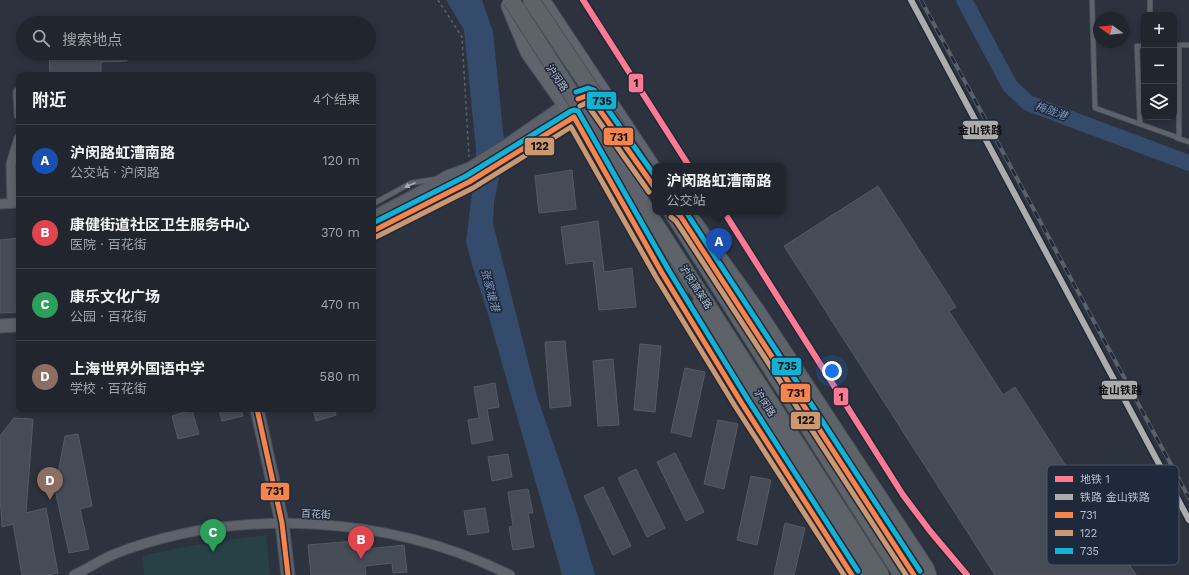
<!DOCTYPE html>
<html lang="zh">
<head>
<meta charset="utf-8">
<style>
  :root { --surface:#21262e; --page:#292e36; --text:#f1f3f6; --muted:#a2a5aa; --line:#3e434a; --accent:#868f9c }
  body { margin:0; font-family:"Work Sans","Noto Sans SC",sans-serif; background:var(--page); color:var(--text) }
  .controls { position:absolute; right:12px; top:12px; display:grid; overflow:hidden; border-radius:8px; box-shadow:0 2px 6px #0003 }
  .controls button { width:36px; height:36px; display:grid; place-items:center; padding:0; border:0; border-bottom:1px solid var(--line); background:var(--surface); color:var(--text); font:20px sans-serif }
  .compass { position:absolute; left:1093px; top:12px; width:36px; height:36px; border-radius:50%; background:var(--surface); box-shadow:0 2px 6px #0003; rotate:285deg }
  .you { position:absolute; left:832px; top:371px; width:14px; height:14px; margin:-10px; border:3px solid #fff; border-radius:50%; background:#1a73e8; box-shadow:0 0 0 6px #1a73e833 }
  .badge { display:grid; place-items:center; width:26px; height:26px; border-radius:50%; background:var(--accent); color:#fff; font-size:13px; font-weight:700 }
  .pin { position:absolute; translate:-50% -33px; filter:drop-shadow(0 1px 2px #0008) }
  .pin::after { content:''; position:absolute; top:21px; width:14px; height:12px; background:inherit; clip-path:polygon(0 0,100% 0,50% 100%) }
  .popup { position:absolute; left:652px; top:163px; width:134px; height:52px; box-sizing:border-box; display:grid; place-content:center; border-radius:8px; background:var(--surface); filter:drop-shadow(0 1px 3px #0005); font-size:13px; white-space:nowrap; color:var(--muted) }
  .popup b { font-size:15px; color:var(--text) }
  .popup::after { content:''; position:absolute; left:50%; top:100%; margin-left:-8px; border:8px solid transparent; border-top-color:var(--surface) }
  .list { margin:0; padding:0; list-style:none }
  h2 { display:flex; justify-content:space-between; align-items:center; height:52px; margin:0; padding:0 16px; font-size:17px }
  h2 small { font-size:13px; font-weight:400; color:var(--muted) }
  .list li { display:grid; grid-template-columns:26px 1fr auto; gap:12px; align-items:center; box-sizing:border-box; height:72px; padding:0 16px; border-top:1px solid var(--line) }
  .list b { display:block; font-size:15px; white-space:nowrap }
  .list p { margin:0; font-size:13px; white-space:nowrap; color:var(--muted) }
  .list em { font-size:13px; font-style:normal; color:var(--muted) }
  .icon { flex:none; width:22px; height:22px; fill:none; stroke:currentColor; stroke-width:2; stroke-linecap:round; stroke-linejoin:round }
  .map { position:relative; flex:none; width:1189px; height:575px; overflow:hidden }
  .search { position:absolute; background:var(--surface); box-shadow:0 2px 6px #0003; left:16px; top:16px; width:360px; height:44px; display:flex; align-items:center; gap:10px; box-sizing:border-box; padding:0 14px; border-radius:22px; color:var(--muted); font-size:15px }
  .panel { position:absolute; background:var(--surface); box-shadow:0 2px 6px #0003; left:16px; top:72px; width:360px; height:340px; border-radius:8px }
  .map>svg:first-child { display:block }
  .green { fill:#284146 }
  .water { fill:#354b6b }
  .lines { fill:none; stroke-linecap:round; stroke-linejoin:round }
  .river { stroke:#354b6b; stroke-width:16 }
  .building { fill:#454c55; stroke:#545b65 }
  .service-casing { stroke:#494e56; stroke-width:6 }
  .minor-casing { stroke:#494e56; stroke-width:11 }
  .secondary-casing { stroke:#494e56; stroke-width:15 }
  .primary-casing { stroke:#4a505b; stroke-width:17 }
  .trunk-casing { stroke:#495059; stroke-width:18 }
  .path { stroke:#5a6169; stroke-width:1.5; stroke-dasharray:3 3; stroke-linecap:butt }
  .service { stroke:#5d626b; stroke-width:4.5 }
  .minor { stroke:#5d626b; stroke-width:9 }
  .secondary { stroke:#5c6169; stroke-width:13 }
  .primary { stroke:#5f656d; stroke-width:15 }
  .trunk { stroke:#5e6369; stroke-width:16 }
  .rail-casing { stroke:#5b6169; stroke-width:4 }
  .rail { stroke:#1e293b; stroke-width:2.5; stroke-dasharray:8; stroke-linecap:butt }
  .trunk-bridge-casing { stroke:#495059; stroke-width:18; stroke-linecap:butt }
  .trunk-bridge { stroke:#5e6369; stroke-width:16 }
  .bus-1-casing { stroke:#1e293b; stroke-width:8 }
  .bus-2-casing { stroke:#1e293b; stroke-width:8 }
  .bus-3-casing { stroke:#1e293b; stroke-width:8 }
  .bus-1 { stroke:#f8844c; stroke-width:5 }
  .bus-2 { stroke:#cd976f; stroke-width:5 }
  .bus-3 { stroke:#13b2d5; stroke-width:5 }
  .rail-1-casing { stroke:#1e293b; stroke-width:9 }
  .rail-1 { stroke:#acacac; stroke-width:6 }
  .metro-1-casing { stroke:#1e293b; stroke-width:9 }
  .metro-1 { stroke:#fe7a93; stroke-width:6 }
  .oneway { fill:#a5adbb }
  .labels { text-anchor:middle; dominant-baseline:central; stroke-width:3; stroke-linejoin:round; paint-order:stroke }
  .street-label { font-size:10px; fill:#b7c0cf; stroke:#1e293b }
  .water-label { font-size:11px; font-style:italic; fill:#7c95b9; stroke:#1e293b }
  .key { fill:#1e293b; stroke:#4c5667; stroke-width:1 }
  .key-label { font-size:11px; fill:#b7c0cf }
  .line-badge { stroke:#1e293b; stroke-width:1.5 }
  .pale-badge-label { font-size:11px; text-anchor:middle; font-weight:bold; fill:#111 }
</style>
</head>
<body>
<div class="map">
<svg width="1189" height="575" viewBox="0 0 1189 575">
  <rect width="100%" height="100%" fill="#2c333e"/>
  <path class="green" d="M 266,535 L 270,575 L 144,575 L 143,556 C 183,546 224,540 266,535 Z"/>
  <polygon class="water" points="446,0 482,0 493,32 504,141 498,184 494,202 493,223 536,393 577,513 595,575 562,575 488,314 472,265 466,242 476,160 476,149 464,30"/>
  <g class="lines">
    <polyline class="river" points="964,0 1010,86 1028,103 1189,163"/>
  </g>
  <g class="building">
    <polygon points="49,53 127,53 127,61 101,62 101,75 50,75"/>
    <polygon points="572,170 576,209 539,213 535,176"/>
    <polygon points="878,186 956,307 949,311 1003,395 1015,387 1136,575 995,575 784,246"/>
    <polygon points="598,221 604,272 632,268 636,307 599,310 593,261 566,264 561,227"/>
    <polygon points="19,238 19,312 0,313 0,240"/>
    <polygon points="565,341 571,406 550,408 545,342"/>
    <polygon points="640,344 661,346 655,412 634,410"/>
    <polygon points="613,359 619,425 598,426 593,361"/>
    <polygon points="685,368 705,372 691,437 671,432"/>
    <polygon points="495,383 499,407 487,409 493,440 472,444 468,420 479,418 474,387"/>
    <polygon points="219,409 241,409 243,416 222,421"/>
    <polygon points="313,409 335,409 336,415 316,421"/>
    <polygon points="192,410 199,434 178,439 172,416"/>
    <polygon points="14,418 33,419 26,513 46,508 58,573 47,575 22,575 13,524 2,527 1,508 0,507 0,436"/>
    <polygon points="718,420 738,424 724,489 704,484"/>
    <polygon points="78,434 92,506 80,509 89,549 69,553 55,490 65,436"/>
    <polygon points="675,453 704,512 686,521 657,462"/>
    <polygon points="508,454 512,477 492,481 488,457"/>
    <polygon points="636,469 665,528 647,537 618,478"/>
    <polygon points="751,476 771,480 757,545 737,540"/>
    <polygon points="603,487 631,546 613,555 584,496"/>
    <polygon points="528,489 533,513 528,513 534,547 513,550 509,527 513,526 508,492"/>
    <polygon points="485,508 489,532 468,535 464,511"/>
    <polygon points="785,523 805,528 794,575 774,575"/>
    <polygon points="365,540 366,549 404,545 407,572 393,573 392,563 365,566 366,575 311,575 308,545"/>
  </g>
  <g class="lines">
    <defs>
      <g id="service">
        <polyline points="1092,0 1095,108 1179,138 1179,45 1189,45"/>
        <polyline points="1150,0 1150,15"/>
        <polyline points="1140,124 1137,46 1144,46"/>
        <polyline points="1177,138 1189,142"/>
        <polyline points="373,204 411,183 436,179"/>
      </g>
      <g id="minor">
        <polyline points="18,92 19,115"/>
        <polyline points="12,203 11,164 19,138"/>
        <polyline points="0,204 19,203"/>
        <path d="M 74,575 C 87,569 99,561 112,555 C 236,506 390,515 510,575"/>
      </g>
      <g id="secondary">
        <polyline points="373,218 428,189 448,177 470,169 505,147 566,105 575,100"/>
        <polyline points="373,231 469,182 533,143 574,117 601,90"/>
        <polyline points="0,326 19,325"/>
        <polyline points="257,409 282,523 288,575"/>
      </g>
      <g id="primary">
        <polyline points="542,0 655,171"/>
        <polyline points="509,6 528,52 574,117 662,273 741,402 852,575"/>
        <polyline points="672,262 680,293"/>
        <polyline points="831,449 914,575"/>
      </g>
      <g id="trunk">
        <polyline points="672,212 902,575"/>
        <polyline points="686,212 756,310 926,569 928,575"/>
      </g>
    </defs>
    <use href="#service" class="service-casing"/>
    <use href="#minor" class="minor-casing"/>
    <use href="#secondary" class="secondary-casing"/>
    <use href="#primary" class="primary-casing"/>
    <use href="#trunk" class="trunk-casing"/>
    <polyline class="path" points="438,0 462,37 469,157"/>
    <use href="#service" class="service"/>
    <use href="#minor" class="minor"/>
    <use href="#secondary" class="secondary"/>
    <use href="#primary" class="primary"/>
    <use href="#trunk" class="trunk"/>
    <defs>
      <polyline id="rail" points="921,0 1189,498"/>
    </defs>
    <use href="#rail" class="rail-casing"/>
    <use href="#rail" class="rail"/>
    <defs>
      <g id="trunk-bridge">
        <polyline points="511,0 881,575"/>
        <polyline points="531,0 655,185"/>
        <polyline points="699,305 704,320 799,477 865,575"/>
      </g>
    </defs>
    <use href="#trunk-bridge" class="trunk-bridge-casing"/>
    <use href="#trunk-bridge" class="trunk-bridge"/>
    <defs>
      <g id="bus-1">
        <polyline points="578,99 589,95 655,188"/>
        <polyline points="676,212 681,217 914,575"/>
        <polyline points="373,231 469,182 574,117 662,273 741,402 852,575"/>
        <polyline points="257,409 282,523 288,575"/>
      </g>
      <g id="bus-2">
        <polyline points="580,106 586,103 649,192"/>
        <polyline points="671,217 676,221 906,575"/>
        <polyline points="376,237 473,188 571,127 656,277 735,406 844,575"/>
      </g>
      <g id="bus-3">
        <polyline points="576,92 588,88 594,90 655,176"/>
        <polyline points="686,212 920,571"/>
        <polyline points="373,223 466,176 571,111 574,110 578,111 668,269 747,398 858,571"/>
      </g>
    </defs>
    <use href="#bus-1" class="bus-1-casing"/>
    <use href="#bus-2" class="bus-2-casing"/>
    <use href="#bus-3" class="bus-3-casing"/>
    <use href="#bus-1" class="bus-1"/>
    <use href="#bus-2" class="bus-2"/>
    <use href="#bus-3" class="bus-3"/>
    <defs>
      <polyline id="rail-1" points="911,0 1189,520"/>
    </defs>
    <use href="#rail-1" class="rail-1-casing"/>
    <use href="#rail-1" class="rail-1"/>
    <defs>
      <g id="metro-1">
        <polyline points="583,0 689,166"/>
        <polyline points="724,212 903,495 930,531 967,575"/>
      </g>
    </defs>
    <use href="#metro-1" class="metro-1-casing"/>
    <use href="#metro-1" class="metro-1"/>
  </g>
  <defs><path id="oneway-solid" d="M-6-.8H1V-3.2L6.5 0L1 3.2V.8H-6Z"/></defs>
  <use class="oneway" href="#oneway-solid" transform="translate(410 185) rotate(158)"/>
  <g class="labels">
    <g class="street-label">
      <text transform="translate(557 78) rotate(56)">沪闵路</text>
      <text transform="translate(696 287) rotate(57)">沪闵高架路</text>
      <text transform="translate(765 403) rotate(57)">沪闵路</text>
      <text transform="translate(316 514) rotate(3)">百花街</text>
    </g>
    <g class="water-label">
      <text transform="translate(1051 111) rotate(20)">梅陇港</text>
      <text transform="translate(490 290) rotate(75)">张家塘港</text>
    </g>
  </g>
  <rect x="1047" y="465" width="132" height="100" rx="6" class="key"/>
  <rect x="1055" y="476" width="18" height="6" fill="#fe7a93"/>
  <rect x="1055" y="494" width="18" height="6" fill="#acacac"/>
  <rect x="1055" y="512" width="18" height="6" fill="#f8844c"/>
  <rect x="1055" y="530" width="18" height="6" fill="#cd976f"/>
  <rect x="1055" y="548" width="18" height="6" fill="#13b2d5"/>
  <g class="key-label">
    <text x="1080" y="483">地铁 1</text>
    <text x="1080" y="501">铁路 金山铁路</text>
    <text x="1080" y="519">731</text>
    <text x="1080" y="537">122</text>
    <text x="1080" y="555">735</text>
  </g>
  <g class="line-badge">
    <rect x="628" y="73" width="16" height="20" rx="4" fill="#fe7a93"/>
    <rect x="586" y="91" width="31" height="19" rx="4" fill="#13b2d5"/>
    <rect x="962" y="120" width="37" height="20" rx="4" fill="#acacac"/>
    <rect x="603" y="127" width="31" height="19" rx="4" fill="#f8844c"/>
    <rect x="524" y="137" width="31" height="19" rx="4" fill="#cd976f"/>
    <rect x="771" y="357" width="31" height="19" rx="4" fill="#13b2d5"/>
    <rect x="1101" y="380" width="37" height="20" rx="4" fill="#acacac"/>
    <rect x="780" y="383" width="31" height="20" rx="4" fill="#f8844c"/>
    <rect x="833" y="387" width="16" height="19" rx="4" fill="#fe7a93"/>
    <rect x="790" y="411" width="31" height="19" rx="4" fill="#cd976f"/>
    <rect x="260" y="482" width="30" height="19" rx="4" fill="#f8844c"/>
  </g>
  <g class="pale-badge-label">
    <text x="636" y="87">1</text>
    <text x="602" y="105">735</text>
    <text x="980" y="134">金山铁路</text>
    <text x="619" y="141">731</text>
    <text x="540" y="150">122</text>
    <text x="787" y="370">735</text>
    <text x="1120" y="394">金山铁路</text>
    <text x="796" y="397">731</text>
    <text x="841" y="401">1</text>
    <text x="806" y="424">122</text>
    <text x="275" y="495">731</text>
  </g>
</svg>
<div class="controls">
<button>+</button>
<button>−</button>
<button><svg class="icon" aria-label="layers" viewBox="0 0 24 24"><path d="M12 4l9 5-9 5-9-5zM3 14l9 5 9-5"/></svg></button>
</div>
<svg class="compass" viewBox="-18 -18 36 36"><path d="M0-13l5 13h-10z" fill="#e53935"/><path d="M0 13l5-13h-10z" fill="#a2a5aa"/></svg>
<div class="you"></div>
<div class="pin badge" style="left:719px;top:261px;background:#1a4fb4">A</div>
<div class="popup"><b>沪闵路虹漕南路</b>公交站</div>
<div class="pin badge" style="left:361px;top:559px;background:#e0444e">B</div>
<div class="pin badge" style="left:213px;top:552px;background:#2e9e5b">C</div>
<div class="pin badge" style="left:50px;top:500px;background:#8d6e63">D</div>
<div class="search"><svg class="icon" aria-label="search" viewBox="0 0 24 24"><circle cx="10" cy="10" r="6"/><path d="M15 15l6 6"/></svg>搜索地点</div>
<section class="panel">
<h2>附近<small>4个结果</small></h2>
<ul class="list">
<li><span class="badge" style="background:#1a4fb4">A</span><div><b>沪闵路虹漕南路</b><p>公交站 · 沪闵路</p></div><em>120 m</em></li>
<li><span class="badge" style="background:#e0444e">B</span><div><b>康健街道社区卫生服务中心</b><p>医院 · 百花街</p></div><em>370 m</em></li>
<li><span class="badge" style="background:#2e9e5b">C</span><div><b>康乐文化广场</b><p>公园 · 百花街</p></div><em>470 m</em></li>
<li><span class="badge" style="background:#8d6e63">D</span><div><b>上海世界外国语中学</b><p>学校 · 百花街</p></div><em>580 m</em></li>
</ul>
</section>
</div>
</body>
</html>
